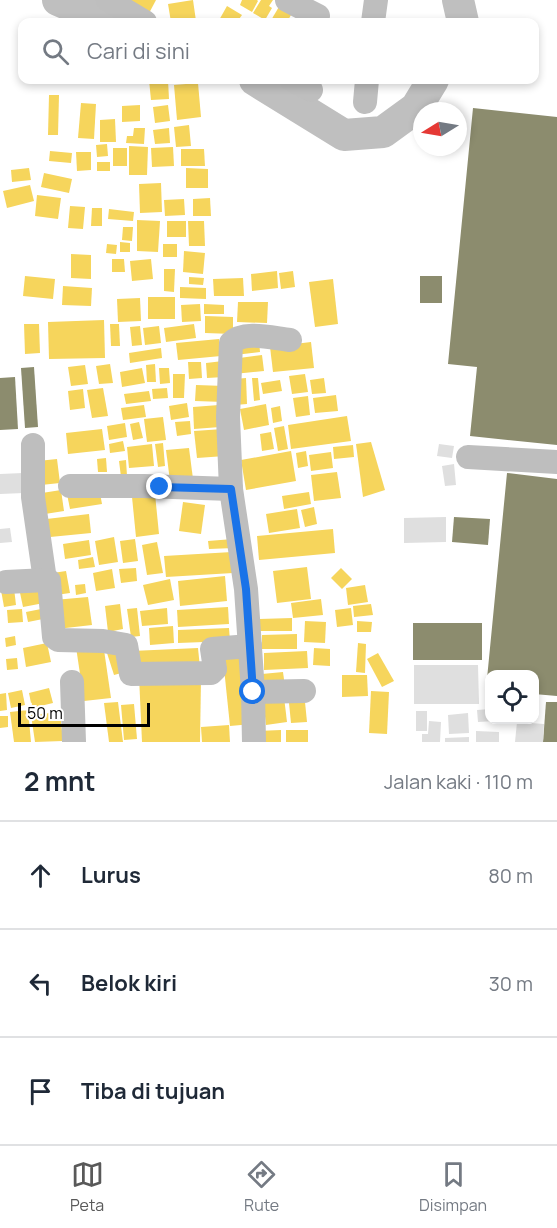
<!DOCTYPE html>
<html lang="id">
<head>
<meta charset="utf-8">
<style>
  :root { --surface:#fff; --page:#f2f2f3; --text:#1f2937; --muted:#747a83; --line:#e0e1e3; --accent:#595959 }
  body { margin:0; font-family:Manrope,sans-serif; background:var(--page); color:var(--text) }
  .controls { position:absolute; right:18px; bottom:18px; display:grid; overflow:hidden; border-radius:12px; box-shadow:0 3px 9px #0003 }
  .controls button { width:54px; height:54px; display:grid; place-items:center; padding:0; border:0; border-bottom:2px solid var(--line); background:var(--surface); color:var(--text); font:30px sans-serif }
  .compass { position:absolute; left:413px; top:102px; width:54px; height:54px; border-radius:50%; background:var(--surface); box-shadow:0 3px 9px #0003; rotate:259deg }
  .scale { position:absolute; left:18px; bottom:15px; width:132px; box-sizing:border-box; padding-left:6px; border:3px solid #000; border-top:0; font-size:16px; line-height:21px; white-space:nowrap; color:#000; -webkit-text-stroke:4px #fff; paint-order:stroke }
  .stop { position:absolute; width:18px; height:18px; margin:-14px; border:4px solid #1a73e8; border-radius:50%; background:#fff }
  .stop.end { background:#1a73e8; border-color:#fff; box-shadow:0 2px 6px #0008 }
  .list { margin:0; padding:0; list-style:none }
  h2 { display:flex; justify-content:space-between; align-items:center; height:78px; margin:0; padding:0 24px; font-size:26px }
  h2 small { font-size:20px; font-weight:400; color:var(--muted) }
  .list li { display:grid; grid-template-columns:39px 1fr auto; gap:18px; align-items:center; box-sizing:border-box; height:108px; padding:0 24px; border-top:2px solid var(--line) }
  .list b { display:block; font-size:22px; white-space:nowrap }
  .list em { font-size:20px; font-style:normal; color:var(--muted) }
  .icon { flex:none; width:33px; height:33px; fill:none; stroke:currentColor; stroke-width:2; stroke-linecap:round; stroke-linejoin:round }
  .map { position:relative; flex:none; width:557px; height:742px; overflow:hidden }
  .search { position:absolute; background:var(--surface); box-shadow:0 3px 9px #0003; left:18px; right:18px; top:18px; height:66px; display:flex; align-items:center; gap:15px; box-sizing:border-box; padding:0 21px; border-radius:12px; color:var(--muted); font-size:22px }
  .sheet { height:402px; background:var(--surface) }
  nav { display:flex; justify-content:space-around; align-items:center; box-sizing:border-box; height:84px; border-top:2px solid var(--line); background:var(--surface); font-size:16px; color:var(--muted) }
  nav a { display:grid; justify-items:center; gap:3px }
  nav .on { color:var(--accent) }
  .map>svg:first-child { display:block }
  .homes { fill:#f6d55c }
  .industry { fill:#8c8c6e }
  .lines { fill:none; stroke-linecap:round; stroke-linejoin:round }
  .river { stroke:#bfbfbf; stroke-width:32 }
  .building { fill:#dfdfdf }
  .minor { stroke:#bebebe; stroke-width:24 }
  .route { stroke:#1a73e8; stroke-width:8 }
</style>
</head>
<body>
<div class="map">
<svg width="557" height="742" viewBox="0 0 557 742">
  <rect width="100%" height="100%" fill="#fff"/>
  <g class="homes">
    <polygon points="119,0 156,0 147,17"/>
    <polygon points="193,0 196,21 171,22 168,4"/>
    <polygon points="242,0 257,0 258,1 252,12 240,5"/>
    <polygon points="261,0 273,0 269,6 272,8 265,20 253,13"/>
    <polygon points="280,5 291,15 287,22 270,22"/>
    <polygon points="227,6 242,15 237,22 218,22"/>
    <polygon points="149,80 168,80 169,99 151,100"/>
    <polygon points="198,83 201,117 177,120 174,85"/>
    <polygon points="49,95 59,95 58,135 48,135"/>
    <polygon points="81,103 96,104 94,139 78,138"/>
    <polygon points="140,105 140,121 122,122 122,106"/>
    <polygon points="168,105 170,121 155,123 153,107"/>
    <polygon points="115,119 116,142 100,142 100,120"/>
    <polygon points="189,125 191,146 176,147 174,127"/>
    <polygon points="134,128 145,128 144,144 126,143 127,136 133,136"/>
    <polygon points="169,128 170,143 155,144 153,130"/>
    <polygon points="107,144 108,156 97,157 96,145"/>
    <polygon points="129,146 148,147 147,175 129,175"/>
    <polygon points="173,147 174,166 152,167 151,148"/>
    <rect x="113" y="148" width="14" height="18"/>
    <polygon points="181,149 204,149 205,166 181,166"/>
    <polygon points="50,151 72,153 71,163 49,161"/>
    <polygon points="76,152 91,152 91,170 77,171"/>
    <rect x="97" y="162" width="13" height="9"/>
    <polygon points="29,168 31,180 12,182 11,170"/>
    <polygon points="186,168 208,169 208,188 186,188"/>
    <polygon points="44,173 72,179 69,193 41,187"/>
    <polygon points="161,183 162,212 140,213 139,184"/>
    <polygon points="30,185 34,201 7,208 3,191"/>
    <polygon points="37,195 61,198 58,219 35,216"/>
    <polygon points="210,198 211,216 193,216 193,199"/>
    <polygon points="184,199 185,215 165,216 164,200"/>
    <polygon points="70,206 85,207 83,229 68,228"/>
    <polygon points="92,208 102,208 102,226 91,226"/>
    <polygon points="109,209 134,212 133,221 108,219"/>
    <polygon points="137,220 160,221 158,252 137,251"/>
    <rect x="167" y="221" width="19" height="16"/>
    <polygon points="188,221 204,221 205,246 189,246"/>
    <polygon points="123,227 133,227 132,241 122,240"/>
    <polygon points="120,242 130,243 130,252 120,252"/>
    <polygon points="107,244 117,245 116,254 106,253"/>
    <rect x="163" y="244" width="14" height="13"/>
    <polygon points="184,251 205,253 203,274 183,272"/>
    <polygon points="71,254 91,255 91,279 71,278"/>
    <polygon points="112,259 124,259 125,272 112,272"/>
    <polygon points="151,259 153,279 132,281 130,261"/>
    <polygon points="164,269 175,269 174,292 164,291"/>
    <polygon points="277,271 278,288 252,291 251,274"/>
    <polygon points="293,271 295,287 281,289 279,273"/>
    <polygon points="25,276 55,279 53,299 23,296"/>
    <polygon points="189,277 204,278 203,285 189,284"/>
    <polygon points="243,278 244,296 214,296 213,279"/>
    <polygon points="333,279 338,324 315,327 309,282"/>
    <polygon points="63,286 92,288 91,306 62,305"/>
    <polygon points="180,287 206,288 206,299 180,298"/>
    <rect x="148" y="297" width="27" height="22"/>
    <polygon points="140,298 141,321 118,322 117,299"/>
    <polygon points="238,302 268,302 267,323 237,322"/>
    <polygon points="200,304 201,321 182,322 181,305"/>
    <polygon points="204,304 224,305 224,314 204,314"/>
    <polygon points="205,316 233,317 233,334 205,333"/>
    <polygon points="104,320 105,358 49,359 48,322"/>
    <polygon points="24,324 39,324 40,353 25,354"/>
    <polygon points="110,324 119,324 120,346 111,346"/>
    <polygon points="194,324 196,338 166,342 164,328"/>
    <polygon points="140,326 142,345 132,346 130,327"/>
    <polygon points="159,326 161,343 145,345 143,328"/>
    <polygon points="219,339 221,356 178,360 176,343"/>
    <polygon points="259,341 260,352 235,355 234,345"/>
    <polygon points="311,342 314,368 273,372 270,347"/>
    <polygon points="161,348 162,358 130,363 129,353"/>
    <polygon points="262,355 264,371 234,374 232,359"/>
    <polygon points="223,361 224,377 207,378 206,363"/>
    <polygon points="188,362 201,362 202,378 189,379"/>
    <polygon points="110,364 113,383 99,384 96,366"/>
    <polygon points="155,364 156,382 147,382 146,365"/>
    <polygon points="85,365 88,384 71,386 68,367"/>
    <polygon points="142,368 145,383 122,387 120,372"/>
    <polygon points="159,368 169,368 170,383 160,384"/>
    <polygon points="173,374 185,374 184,398 173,398"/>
    <polygon points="305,374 308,392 292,394 289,376"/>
    <polygon points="246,378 247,404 235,405 234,379"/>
    <polygon points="252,378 258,378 260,400 254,401"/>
    <polygon points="324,378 326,393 312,394 310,380"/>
    <polygon points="280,380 282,391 263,394 261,383"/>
    <polygon points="196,385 225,386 224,402 195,401"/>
    <polygon points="103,388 108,416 92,418 87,390"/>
    <polygon points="167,388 168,398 153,399 152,389"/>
    <polygon points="83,389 85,408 70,410 68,391"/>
    <polygon points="149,391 151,401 126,404 124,394"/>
    <polygon points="336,395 338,411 315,413 313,398"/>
    <polygon points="308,396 310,415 296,417 293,398"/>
    <polygon points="187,403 189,417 171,420 169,406"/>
    <polygon points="266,404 269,425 244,430 240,409"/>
    <polygon points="144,405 146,417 123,420 121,408"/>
    <polygon points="219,405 220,427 194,429 193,407"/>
    <polygon points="280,406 282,421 273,423 271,408"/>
    <polygon points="347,416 351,441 291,449 288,425"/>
    <polygon points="163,417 166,440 147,442 144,419"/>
    <polygon points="190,421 191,434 177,436 175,422"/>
    <polygon points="139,422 143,438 133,440 130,424"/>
    <polygon points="125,423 127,437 109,440 107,426"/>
    <polygon points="284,426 288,449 278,451 274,428"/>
    <polygon points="102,429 105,450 68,454 66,433"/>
    <polygon points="223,429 225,456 197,458 194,431"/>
    <polygon points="271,432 274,449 262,451 260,434"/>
    <polygon points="123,441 125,451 110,453 109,444"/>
    <polygon points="371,442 385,490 363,497 356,444"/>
    <polygon points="163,443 165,466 158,467 155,444"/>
    <polygon points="152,444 154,466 129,468 127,447"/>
    <polygon points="353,445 354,457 334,459 333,447"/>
    <polygon points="189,448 193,479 170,481 166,450"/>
    <polygon points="291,451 296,481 246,490 241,460"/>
    <polygon points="306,451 308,466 298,468 296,453"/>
    <polygon points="331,452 333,468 311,471 309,455"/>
    <polygon points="106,458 107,472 98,472 97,459"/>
    <polygon points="57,459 60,483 41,485 38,461"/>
    <polygon points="126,460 127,476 121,477 119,461"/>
    <polygon points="337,472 341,498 314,501 311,475"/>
    <polygon points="99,488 102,504 70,509 67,494"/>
    <polygon points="61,490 64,511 45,514 42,493"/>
    <polygon points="309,492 311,504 284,509 282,496"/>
    <polygon points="155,494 159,534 136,537 132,497"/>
    <polygon points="183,502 205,505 201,534 179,531"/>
    <polygon points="314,507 317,524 305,527 301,510"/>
    <polygon points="297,509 300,528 269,533 266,514"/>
    <polygon points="89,514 91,533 40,538 38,520"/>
    <polygon points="333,529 335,553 259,560 257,536"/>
    <polygon points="114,537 118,562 99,565 95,541"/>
    <polygon points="135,539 138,561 123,563 120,541"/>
    <polygon points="233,539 234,548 209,549 208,541"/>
    <polygon points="89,540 91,555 65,559 63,544"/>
    <polygon points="157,542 163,573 147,575 142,545"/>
    <polygon points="232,552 233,573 166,577 164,556"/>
    <polygon points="93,557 95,567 79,569 78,560"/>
    <polygon points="307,567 311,599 277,603 273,571"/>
    <polygon points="136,568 137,581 121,583 119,569"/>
    <polygon points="341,568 352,579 342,589 331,578"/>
    <polygon points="112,569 115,588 96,591 93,573"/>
    <polygon points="66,571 70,593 56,595 53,573"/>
    <polygon points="225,576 227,601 180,606 178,581"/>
    <polygon points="170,579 174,600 148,605 143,585"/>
    <polygon points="40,584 44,603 23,607 19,588"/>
    <polygon points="85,584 86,593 76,595 75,585"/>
    <polygon points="365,585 368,602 348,605 346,588"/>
    <polygon points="14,588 16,605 4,607 1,590"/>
    <polygon points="88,597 92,625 57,629 54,600"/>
    <polygon points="321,599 323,615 293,618 291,603"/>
    <polygon points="120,604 123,629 108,632 105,606"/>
    <polygon points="371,604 373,615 354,617 353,606"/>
    <polygon points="228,607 229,624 178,627 177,610"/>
    <polygon points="137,608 140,636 131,637 127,609"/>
    <polygon points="167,608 168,624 142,626 140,611"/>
    <polygon points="351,608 353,625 337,627 335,610"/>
    <polygon points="22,609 23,622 8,623 7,610"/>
    <polygon points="41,609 43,619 28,622 26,612"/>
    <polygon points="292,618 292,631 260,631 259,619"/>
    <polygon points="305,621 326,622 325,643 304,642"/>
    <polygon points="357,621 372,622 371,632 357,632"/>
    <polygon points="173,626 174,643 150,645 149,628"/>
    <polygon points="229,628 230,641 178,643 178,630"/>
    <polygon points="297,634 297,649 262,649 262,635"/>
    <polygon points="15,636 16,645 6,647 5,638"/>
    <polygon points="47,643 51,662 26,667 23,648"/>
    <polygon points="103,643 111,698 84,701 76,647"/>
    <polygon points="358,643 366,644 365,673 356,672"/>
    <polygon points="243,647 252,724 230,726 222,649"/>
    <polygon points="123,648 129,671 114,675 107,653"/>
    <polygon points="198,648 200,668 133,671 132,651"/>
    <polygon points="314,648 330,649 330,666 313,665"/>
    <polygon points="307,651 308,668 264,670 264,653"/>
    <polygon points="378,653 394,681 382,687 367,659"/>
    <polygon points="17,658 18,669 7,670 6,659"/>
    <polygon points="283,672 285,687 263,689 262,674"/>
    <polygon points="342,675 367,675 368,696 342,697"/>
    <polygon points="139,676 201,679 200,742 142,742"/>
    <polygon points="49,688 53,703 32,708 29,693"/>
    <polygon points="22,690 25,705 11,708 8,693"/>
    <polygon points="371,691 389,692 387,734 369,733"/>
    <polygon points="6,693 7,710 0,711 0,694"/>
    <polygon points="284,697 287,722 266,725 263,699"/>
    <polygon points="118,702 123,742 109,742 104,703"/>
    <polygon points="305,702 307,722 291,723 289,703"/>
    <polygon points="134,704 137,739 124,740 121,705"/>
    <polygon points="28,710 31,742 14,742 10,712"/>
    <polygon points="60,712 63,741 35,742 31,715"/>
    <polygon points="0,716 8,716 8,727 0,728"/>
    <polygon points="229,725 230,742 202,742 201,727"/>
    <polygon points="281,730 281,742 258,742 257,731"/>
    <rect x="286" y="730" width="22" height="12"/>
  </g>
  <g class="industry">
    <polygon points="473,108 557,117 557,445 470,436 477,367 448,364"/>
    <rect x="420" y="276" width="22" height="27"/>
    <polygon points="34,367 38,427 25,428 21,368"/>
    <polygon points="15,377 18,429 0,430 0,378"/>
    <polygon points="507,473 557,479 557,696 534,694 534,674 490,674 490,690 486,689"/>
    <polygon points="454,517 490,519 488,545 452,542"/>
    <rect x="413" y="623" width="69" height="37"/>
    <polygon points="546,702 557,702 557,742 543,742"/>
  </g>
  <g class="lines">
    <g class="river">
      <polyline points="58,0 109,22"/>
      <polyline points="458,0 463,22"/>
      <polyline points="255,80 344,135 383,132 416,108 433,80"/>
    </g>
  </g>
  <g class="building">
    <polygon points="439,444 454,446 452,458 437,456"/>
    <polygon points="454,464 456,485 445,486 442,466"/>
    <polygon points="23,473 24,493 0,494 0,474"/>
    <polygon points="446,517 446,542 404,543 404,518"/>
    <polygon points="10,528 12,542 0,543 0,529"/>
    <polygon points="414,665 478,665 479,704 414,704"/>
    <polygon points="490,709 490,720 495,720 495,721 478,722 477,710"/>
    <rect x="416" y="711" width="11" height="20"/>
    <polygon points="468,713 469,733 449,734 448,715"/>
    <polygon points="429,721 441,722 440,742 422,742 422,734 428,734"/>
    <polygon points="517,722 544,724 543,742 515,742"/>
    <polygon points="476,731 499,732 499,742 476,742"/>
    <polygon points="469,737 469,742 445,742 445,738"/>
  </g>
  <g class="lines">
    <g class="minor">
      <polyline points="108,0 145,22"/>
      <polyline points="287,0 318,16"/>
      <polyline points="373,22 376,0"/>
      <polyline points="292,80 311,90"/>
      <polyline points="365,102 367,80"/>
      <polyline points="33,445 33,497 45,580"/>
      <polyline points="468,457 557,462"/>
      <polyline points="70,486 144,486 231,489"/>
      <polyline points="6,582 47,580 49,581 54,637 58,640 103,641 126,645 131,674 211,673 215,669 212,649 250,646"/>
      <polyline points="72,682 74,742"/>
      <polyline points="253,692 304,691"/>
      <path d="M 254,742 L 253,692 L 246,589 L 231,489 L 228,417 L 231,343 C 244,330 272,338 290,340"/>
    </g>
  </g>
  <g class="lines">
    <polyline class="route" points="160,487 231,489 246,589 253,692"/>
  </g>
</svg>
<div class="controls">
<button><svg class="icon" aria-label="locate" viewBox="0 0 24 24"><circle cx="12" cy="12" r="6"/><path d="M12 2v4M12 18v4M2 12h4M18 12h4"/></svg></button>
</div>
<svg class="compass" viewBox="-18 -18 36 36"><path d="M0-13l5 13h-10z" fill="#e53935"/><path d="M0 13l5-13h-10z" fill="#747a83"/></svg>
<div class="scale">50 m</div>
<div class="stop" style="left:253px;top:692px"></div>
<div class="stop end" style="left:160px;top:487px"></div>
<div class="search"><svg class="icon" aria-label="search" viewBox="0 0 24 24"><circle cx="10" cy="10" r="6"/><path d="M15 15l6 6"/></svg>Cari di sini</div>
</div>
<section class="sheet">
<h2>2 mnt<small>Jalan kaki · 110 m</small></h2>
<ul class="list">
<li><svg class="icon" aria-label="ahead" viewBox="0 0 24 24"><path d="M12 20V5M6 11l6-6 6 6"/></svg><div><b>Lurus</b></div><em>80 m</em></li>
<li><svg class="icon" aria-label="left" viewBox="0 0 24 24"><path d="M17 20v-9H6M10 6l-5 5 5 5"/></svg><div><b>Belok kiri</b></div><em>30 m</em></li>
<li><svg class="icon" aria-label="arrive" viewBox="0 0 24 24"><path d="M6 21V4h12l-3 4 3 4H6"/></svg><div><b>Tiba di tujuan</b></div></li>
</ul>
</section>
<nav>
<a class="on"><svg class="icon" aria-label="map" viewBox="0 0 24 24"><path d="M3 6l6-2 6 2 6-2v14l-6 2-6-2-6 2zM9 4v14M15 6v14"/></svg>Peta</a>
<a><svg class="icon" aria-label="directions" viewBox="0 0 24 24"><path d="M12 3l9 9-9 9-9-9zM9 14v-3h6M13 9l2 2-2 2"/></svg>Rute</a>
<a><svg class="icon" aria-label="saved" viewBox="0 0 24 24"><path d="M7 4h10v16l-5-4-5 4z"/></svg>Disimpan</a>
</nav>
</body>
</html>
